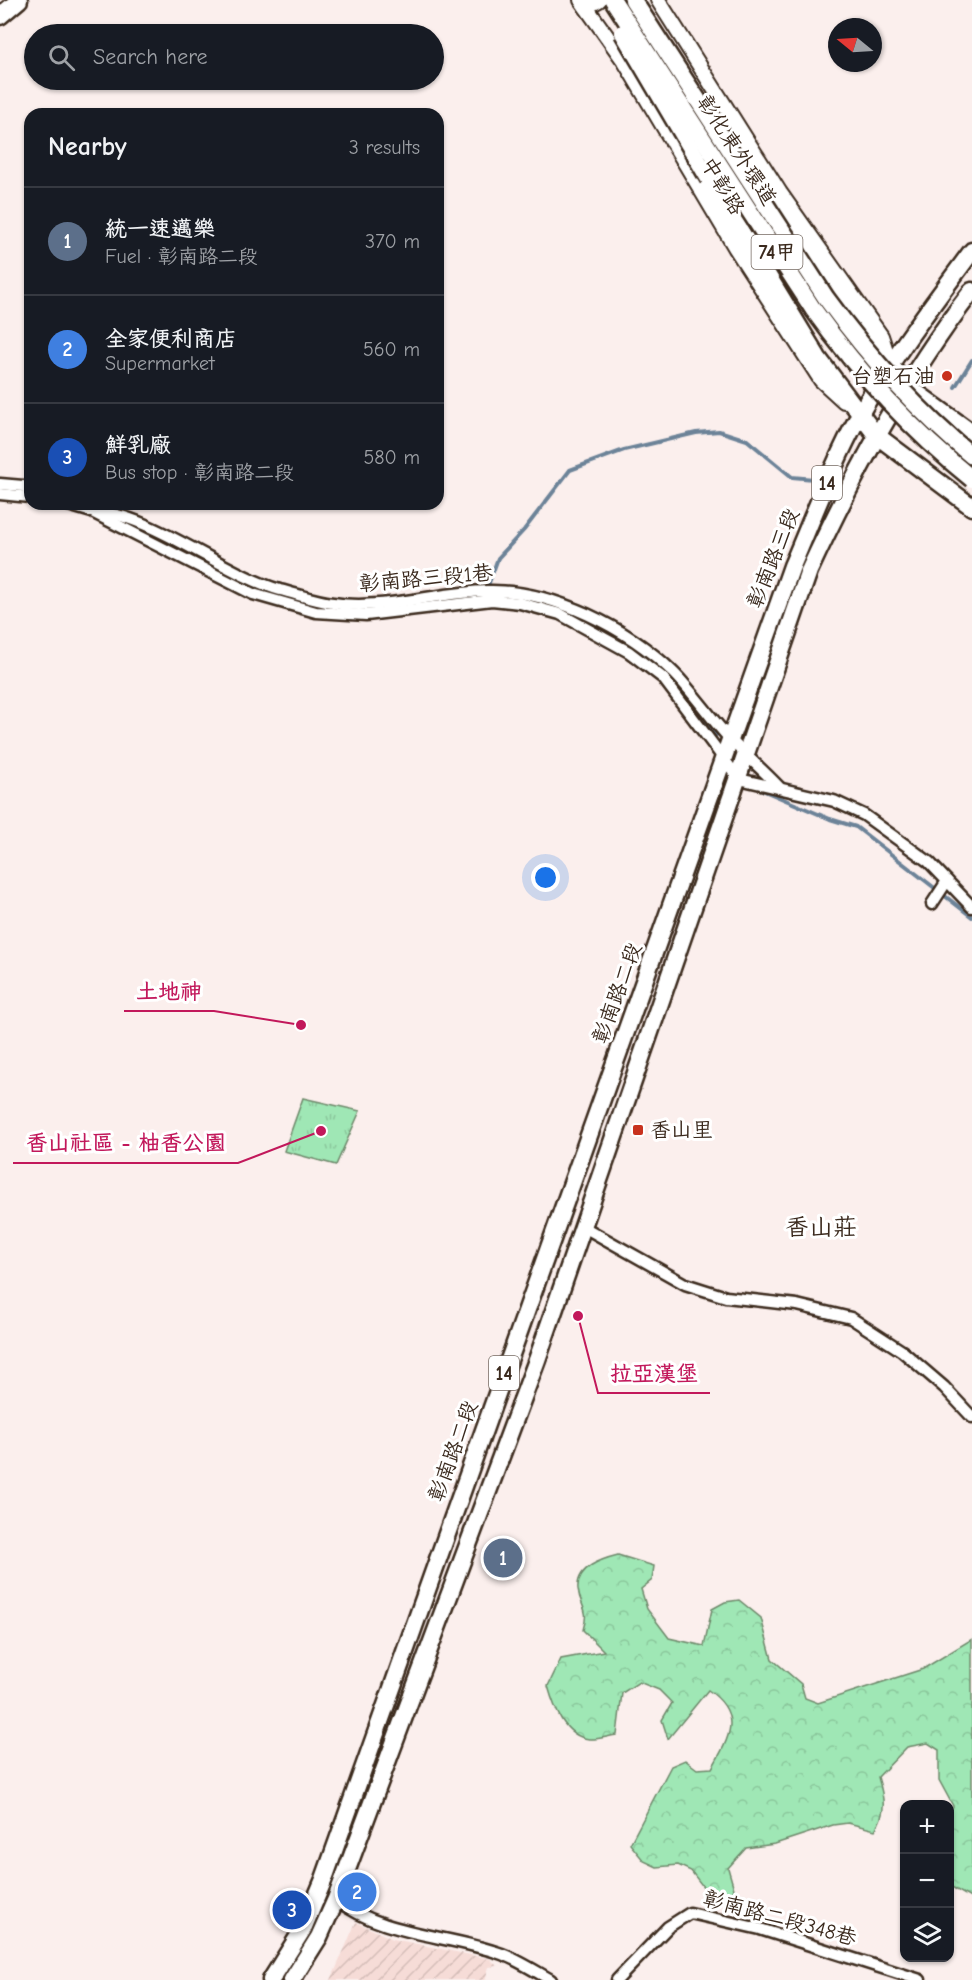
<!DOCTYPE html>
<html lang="en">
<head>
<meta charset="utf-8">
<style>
  :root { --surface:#171b24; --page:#242831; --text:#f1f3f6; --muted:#9ea1a6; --line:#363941; --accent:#0b8043 }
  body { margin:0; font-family:"Comic Neue","LXGW WenKai TC",sans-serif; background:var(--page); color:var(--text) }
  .controls { position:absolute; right:18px; bottom:18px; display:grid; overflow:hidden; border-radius:12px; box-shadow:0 2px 4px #0004 }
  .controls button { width:54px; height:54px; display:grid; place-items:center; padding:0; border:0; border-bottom:2px solid var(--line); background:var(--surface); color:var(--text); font:30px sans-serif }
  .compass { position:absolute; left:828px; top:18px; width:54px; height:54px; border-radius:50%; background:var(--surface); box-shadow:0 2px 4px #0004; rotate:288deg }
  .you { position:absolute; left:546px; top:878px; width:21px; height:21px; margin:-15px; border:4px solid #fff; border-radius:50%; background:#1a73e8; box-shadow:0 0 0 9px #1a73e833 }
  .badge { display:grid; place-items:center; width:39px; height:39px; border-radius:50%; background:var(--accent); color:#fff; font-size:20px; font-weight:700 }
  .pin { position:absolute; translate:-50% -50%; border:3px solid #fff; box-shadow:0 2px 6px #0006 }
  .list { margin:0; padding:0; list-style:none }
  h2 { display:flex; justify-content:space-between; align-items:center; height:78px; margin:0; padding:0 24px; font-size:26px }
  h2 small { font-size:20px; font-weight:400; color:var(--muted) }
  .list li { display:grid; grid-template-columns:39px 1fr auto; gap:18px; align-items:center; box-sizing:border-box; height:108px; padding:0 24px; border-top:2px solid var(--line) }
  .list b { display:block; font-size:22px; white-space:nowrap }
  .list p { margin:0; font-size:20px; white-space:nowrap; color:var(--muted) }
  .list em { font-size:20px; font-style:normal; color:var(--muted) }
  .icon { flex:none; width:33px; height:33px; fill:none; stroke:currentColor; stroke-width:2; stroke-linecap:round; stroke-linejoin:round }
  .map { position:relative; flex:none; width:972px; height:1980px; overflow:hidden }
  .search { position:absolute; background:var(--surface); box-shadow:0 2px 4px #0004; left:24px; top:24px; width:420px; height:66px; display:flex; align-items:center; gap:15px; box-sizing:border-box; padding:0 21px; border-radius:33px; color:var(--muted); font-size:22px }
  .panel { position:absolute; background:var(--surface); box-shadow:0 2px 4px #0004; left:24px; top:108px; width:420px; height:402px; border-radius:18px }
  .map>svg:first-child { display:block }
  .industrial { fill:url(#industrial-furrows) }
  .grass { fill:url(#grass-tufts); stroke:#6d886a; stroke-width:1.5 }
  .forest { fill:url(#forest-crowns); stroke:#6d886a; stroke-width:1.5 }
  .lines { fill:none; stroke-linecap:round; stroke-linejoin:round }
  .stream { stroke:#6c8398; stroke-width:4 }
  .minor-casing { stroke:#3b2a1e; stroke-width:15 }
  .tertiary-casing { stroke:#3b2a1e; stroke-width:18 }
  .primary-casing { stroke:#3b2a1e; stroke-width:21 }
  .minor { stroke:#fff; stroke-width:10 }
  .tertiary { stroke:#fff; stroke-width:14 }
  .primary { stroke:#fff; stroke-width:16 }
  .primary-bridge-casing { stroke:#3b2a1e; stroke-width:21; stroke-linecap:butt }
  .primary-bridge { stroke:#fff; stroke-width:16 }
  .poi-dot { fill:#c8321e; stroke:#fff; stroke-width:2 }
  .labels { text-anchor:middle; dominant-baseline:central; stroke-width:6; stroke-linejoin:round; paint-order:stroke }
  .shield { fill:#fff; stroke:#766a62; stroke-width:1.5 }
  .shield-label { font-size:20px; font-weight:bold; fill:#3b2a1e }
  .street-label { font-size:21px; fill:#3b2a1e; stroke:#fff }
  .poi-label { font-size:21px; fill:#3b2a1e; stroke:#fff; text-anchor:end }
  .quarter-label { font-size:24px; fill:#3b2a1e; stroke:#fff }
  .leader { fill:none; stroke:#c2185b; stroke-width:2 }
  .callout-dot { fill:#c2185b; stroke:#fff; stroke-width:2 }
  .callout-label { font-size:22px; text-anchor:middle; font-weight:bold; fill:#c2185b; stroke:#fff; stroke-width:6; stroke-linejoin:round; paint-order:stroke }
</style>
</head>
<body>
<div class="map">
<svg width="972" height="1980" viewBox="0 0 972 1980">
  <defs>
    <pattern id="industrial-furrows" width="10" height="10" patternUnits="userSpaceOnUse" patternTransform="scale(1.5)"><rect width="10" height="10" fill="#f6dcd7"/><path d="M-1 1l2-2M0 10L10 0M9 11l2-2" fill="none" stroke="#d4bdb8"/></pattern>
    <pattern id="grass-tufts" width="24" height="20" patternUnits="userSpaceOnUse" patternTransform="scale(1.5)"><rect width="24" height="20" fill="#9fe7b5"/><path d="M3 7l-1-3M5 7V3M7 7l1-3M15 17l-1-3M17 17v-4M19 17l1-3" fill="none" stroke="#8ac69b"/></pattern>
    <pattern id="forest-crowns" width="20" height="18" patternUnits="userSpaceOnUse" patternTransform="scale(1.5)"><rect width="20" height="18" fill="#9fe7b5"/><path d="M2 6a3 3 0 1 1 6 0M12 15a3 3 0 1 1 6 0" fill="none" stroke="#8ac69b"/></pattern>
  </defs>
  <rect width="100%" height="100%" fill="#fbefed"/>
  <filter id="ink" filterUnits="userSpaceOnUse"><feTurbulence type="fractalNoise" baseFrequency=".0167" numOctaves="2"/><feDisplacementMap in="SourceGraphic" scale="12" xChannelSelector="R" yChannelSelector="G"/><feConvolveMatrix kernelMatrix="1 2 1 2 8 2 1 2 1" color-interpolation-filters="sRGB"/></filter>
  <g filter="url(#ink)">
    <polygon class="industrial" points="356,1922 393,1939 490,1959 497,1966 489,1967 485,1980 331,1980"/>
    <polygon class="grass" points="303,1098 360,1111 336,1165 284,1151"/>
    <path class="forest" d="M 618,1555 L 654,1566 L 652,1580 L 641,1589 L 647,1609 L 669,1638 L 704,1646 L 712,1609 L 725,1602 L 739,1600 L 761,1618 L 772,1659 L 801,1684 L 805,1698 L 818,1703 L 923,1669 L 972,1639 L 972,1899 L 950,1886 L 950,1812 L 953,1806 L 939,1780 L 939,1750 L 928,1743 L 907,1747 L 878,1777 C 884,1797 887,1812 875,1830 L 848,1823 L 833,1825 L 775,1844 L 746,1848 L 728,1868 L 734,1889 L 731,1896 L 724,1898 L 704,1888 L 691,1871 L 678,1865 L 657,1867 L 644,1861 L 630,1844 L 671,1766 L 685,1760 L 697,1769 L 712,1768 C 730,1737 743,1714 708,1690 L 668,1739 L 662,1720 L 672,1703 L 659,1690 L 639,1682 L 622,1693 L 617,1735 C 609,1736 597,1740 589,1739 C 564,1736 554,1707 548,1686 L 561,1659 L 604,1651 L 583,1630 C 590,1607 580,1608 578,1589 C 576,1567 602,1559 618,1555 Z"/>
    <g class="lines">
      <g class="stream">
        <polyline points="955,387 972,360"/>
        <polyline points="182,552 264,593"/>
        <polyline points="487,588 498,558 524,530 570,470 624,450 696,433 719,431 747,440 792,477 814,479"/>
        <polyline points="288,599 313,604"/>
        <polyline points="563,610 609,635"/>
        <polyline points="641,655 659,666 667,676"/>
        <polyline points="674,684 716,735"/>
        <polyline points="762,790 830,819 856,827 972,917"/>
      </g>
      <defs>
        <g id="minor">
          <polyline points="0,484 23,486 30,490"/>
          <polyline points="0,494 30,497"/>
          <polyline points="65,504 92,512 253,594 316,612 366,615 492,600 520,603 560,614 629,652 663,678 739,779 834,801 864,815 929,862 972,907"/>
          <path d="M 93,512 C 145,510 224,574 280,590 C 297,594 315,601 333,603 C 381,611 438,592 487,591 C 552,589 628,628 674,673 C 694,693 710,718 730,739 C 745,755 763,770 779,787"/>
          <polyline points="932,904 947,881"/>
          <polyline points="582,1226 685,1284 726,1297 797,1305 851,1318 902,1351 944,1387 972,1417"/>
          <path d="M 336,1899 C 382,1936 448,1934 502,1954 C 518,1960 535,1971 551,1980"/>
          <polyline points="617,1980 668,1927 690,1913 760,1929 920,1980"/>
        </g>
        <g id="tertiary">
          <polyline points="581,0 625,62 735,247 821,380 844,401"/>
          <polyline points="658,0 780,193 881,336 888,357"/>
          <polyline points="586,7 599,0"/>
        </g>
        <g id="primary">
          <polyline points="0,16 19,0"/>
          <polyline points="741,149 835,292 906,385 972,433"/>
          <polyline points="709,179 818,358 876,435 972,507"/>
          <path d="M 271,1980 L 303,1929 L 324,1879 L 792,566 C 814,515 833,463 860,414 C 892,357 933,304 972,251"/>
          <path d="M 292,1980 L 319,1937 L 336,1899 L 537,1360 L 809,571 C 855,472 905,378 972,291"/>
        </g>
      </defs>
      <use href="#minor" class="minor-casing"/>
      <use href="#tertiary" class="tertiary-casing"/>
      <use href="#primary" class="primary-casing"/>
      <use href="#minor" class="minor"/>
      <use href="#tertiary" class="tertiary"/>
      <use href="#primary" class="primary"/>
      <defs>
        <g id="primary-bridge">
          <path d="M 613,0 L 813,309 C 859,373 910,429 972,479"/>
          <path d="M 633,0 L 826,298 C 869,357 916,410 972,456"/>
          <polyline points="623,33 709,179"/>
        </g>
      </defs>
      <use href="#primary-bridge" class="primary-bridge-casing"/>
      <use href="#primary-bridge" class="primary-bridge"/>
    </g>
  </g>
  <g class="poi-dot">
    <circle cx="947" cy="376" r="6"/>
    <rect x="632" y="1124" width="12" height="12" rx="3"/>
  </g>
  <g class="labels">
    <g class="shield">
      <rect x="751.5" y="235" width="51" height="34" rx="4.5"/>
      <rect x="812" y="466" width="30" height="34" rx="4.5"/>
      <rect x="489" y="1356" width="30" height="34" rx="4.5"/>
    </g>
    <g class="shield-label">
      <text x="777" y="252">74甲</text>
      <text x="827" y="483">14</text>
      <text x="504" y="1373">14</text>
    </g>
    <g class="street-label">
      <text transform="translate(737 150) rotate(57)">彰化東外環道</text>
      <text transform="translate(723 186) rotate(59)">中彰路</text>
      <text transform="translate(773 558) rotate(-68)">彰南路三段</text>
      <text transform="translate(426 578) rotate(-5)">彰南路三段1巷</text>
      <text transform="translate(617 993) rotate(-70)">彰南路二段</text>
      <text transform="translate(453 1451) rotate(-70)">彰南路二段</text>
      <text transform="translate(780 1918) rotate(15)">彰南路二段348巷</text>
    </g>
    <g class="poi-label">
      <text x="935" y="376">台塑石油</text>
      <text x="650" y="1130" text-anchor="start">香山里</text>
    </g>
    <g class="quarter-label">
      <text x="821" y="1227">香山莊</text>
    </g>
  </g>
  <path class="leader" d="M301 1025L214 1011H124M321 1131L238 1163H13M578 1316L598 1393H710"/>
  <g class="callout-dot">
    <circle cx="301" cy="1025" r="6"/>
    <circle cx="321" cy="1131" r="6"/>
    <circle cx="578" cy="1316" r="6"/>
  </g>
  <g class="callout-label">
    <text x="169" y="999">土地神</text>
    <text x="126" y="1150">香山社區 - 柚香公園</text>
    <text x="654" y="1381">拉亞漢堡</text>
  </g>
</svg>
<div class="controls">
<button>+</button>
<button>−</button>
<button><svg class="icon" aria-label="layers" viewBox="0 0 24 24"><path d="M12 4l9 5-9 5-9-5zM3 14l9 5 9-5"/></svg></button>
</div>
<svg class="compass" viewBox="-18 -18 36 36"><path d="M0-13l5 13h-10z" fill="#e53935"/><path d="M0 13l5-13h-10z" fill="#9ea1a6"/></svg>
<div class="you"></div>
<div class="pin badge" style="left:503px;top:1558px;background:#5c6f8a">1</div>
<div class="pin badge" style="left:357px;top:1892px;background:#3f7fe0">2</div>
<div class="pin badge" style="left:292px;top:1910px;background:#1a4fb4">3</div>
<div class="search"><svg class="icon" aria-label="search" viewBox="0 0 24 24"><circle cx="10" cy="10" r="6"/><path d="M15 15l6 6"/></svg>Search here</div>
<section class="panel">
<h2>Nearby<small>3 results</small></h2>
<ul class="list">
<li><span class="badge" style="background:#5c6f8a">1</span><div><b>統一速邁樂</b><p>Fuel · 彰南路二段</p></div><em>370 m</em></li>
<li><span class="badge" style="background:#3f7fe0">2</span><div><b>全家便利商店</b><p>Supermarket</p></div><em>560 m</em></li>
<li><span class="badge" style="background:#1a4fb4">3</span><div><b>鮮乳廠</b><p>Bus stop · 彰南路二段</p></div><em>580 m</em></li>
</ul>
</section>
</div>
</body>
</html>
